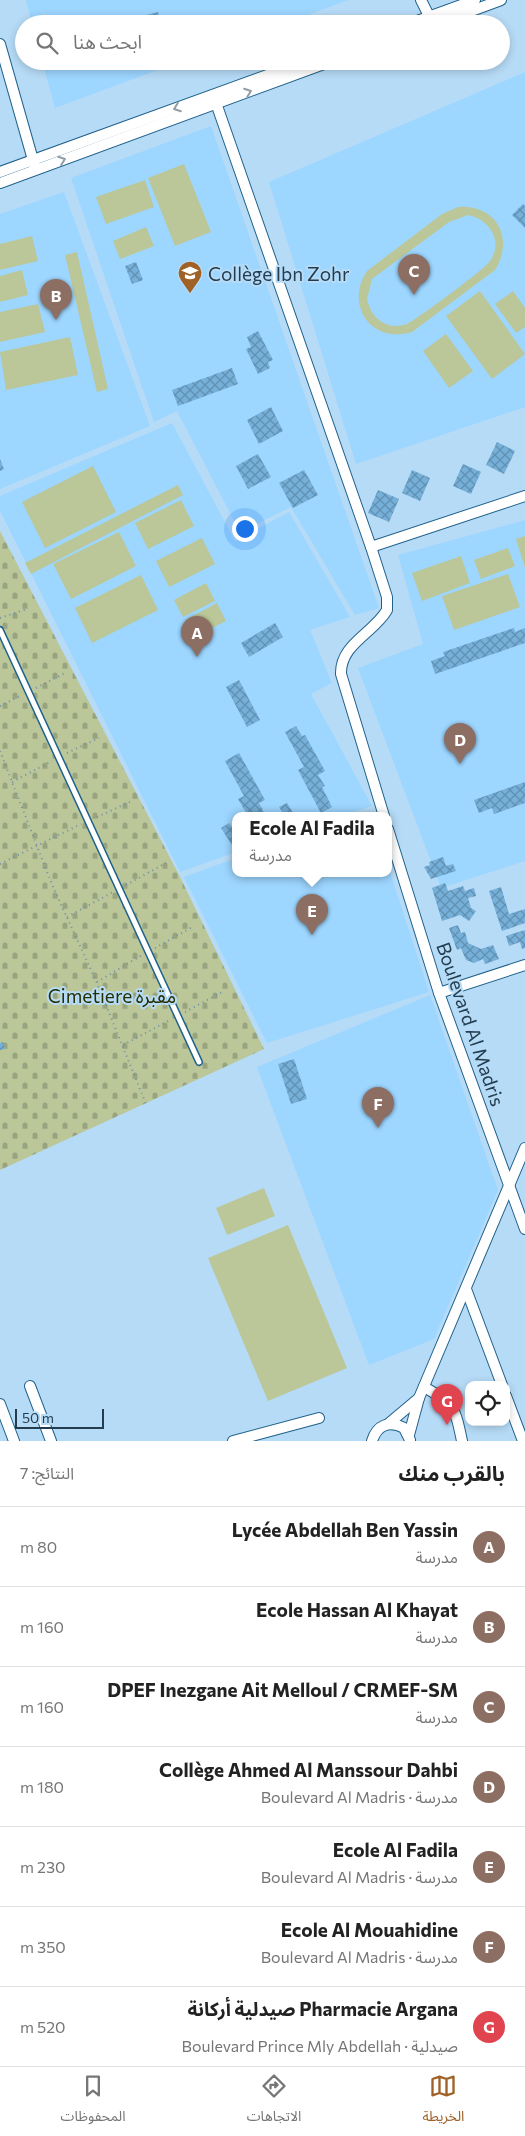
<!DOCTYPE html>
<html lang="ar">
<head>
<meta charset="utf-8">
<style>
  :root { --surface:#fff; --page:#f6f6f6; --text:#222; --muted:#767676; --line:#e0e0e0; --accent:#9f6126 }
  body { margin:0; font-family:Commissioner,"Noto Sans Arabic",sans-serif; background:var(--page); color:var(--text); direction:rtl }
  .controls { position:absolute; right:15px; bottom:15px; display:grid; overflow:hidden; border-radius:10px; box-shadow:0 2px 8px #0003 }
  .controls button { width:45px; height:45px; display:grid; place-items:center; padding:0; border:0; border-bottom:1px solid var(--line); background:var(--surface); color:var(--text); font:25px sans-serif }
  .scale { position:absolute; left:15px; bottom:12px; width:89px; box-sizing:border-box; padding-left:5px; border:2px solid #233d50; border-top:0; font-size:14px; line-height:18px; white-space:nowrap; color:#233d50; -webkit-text-stroke:4px #b6dbf7; paint-order:stroke }
  .you { position:absolute; left:244px; top:528px; width:18px; height:18px; margin:-12px; border:4px solid #fff; border-radius:50%; background:#1a73e8; box-shadow:0 0 0 8px #1a73e833 }
  .badge { display:grid; place-items:center; width:32px; height:32px; border-radius:50%; background:var(--accent); color:#fff; font-size:16px; font-weight:700 }
  .pin { position:absolute; translate:-50% -41px; filter:drop-shadow(0 1px 2px #0008) }
  .pin::after { content:''; position:absolute; top:26px; width:18px; height:15px; background:inherit; clip-path:polygon(0 0,100% 0,50% 100%) }
  .popup { position:absolute; left:232px; top:812px; width:160px; height:65px; box-sizing:border-box; display:grid; place-content:center; border-radius:10px; background:var(--surface); filter:drop-shadow(0 1px 4px #0005); font-size:16px; white-space:nowrap; color:var(--muted) }
  .popup b { font-size:19px; color:var(--text) }
  .popup::after { content:''; position:absolute; left:50%; top:100%; margin-left:-10px; border:10px solid transparent; border-top-color:var(--surface) }
  .list { margin:0; padding:0; list-style:none }
  h2 { display:flex; justify-content:space-between; align-items:center; height:65px; margin:0; padding:0 20px; font-size:21px }
  h2 small { font-size:16px; font-weight:400; color:var(--muted) }
  .list li { display:grid; grid-template-columns:32px 1fr auto; gap:15px; align-items:center; box-sizing:border-box; height:80px; padding:0 20px; border-top:1px solid var(--line) }
  .list b { display:block; font-size:19px; white-space:nowrap }
  .list p { margin:0; font-size:16px; white-space:nowrap; color:var(--muted) }
  .list em { font-size:16px; font-style:normal; color:var(--muted) }
  .icon { flex:none; width:28px; height:28px; fill:none; stroke:currentColor; stroke-width:2; stroke-linecap:round; stroke-linejoin:round }
  .map { position:relative; flex:none; width:525px; height:1441px; overflow:hidden; direction:ltr }
  .search { position:absolute; background:var(--surface); box-shadow:0 2px 8px #0003; left:15px; right:15px; top:15px; height:55px; display:flex; align-items:center; gap:12px; box-sizing:border-box; padding:0 18px; border-radius:28px; color:var(--muted); font-size:19px }
  .sheet { height:625px; background:var(--surface) }
  nav { display:flex; justify-content:space-around; align-items:center; box-sizing:border-box; height:70px; border-top:1px solid var(--line); background:var(--surface); font-size:14px; color:var(--muted) }
  nav a { display:grid; justify-items:center; gap:2px }
  nav .on { color:var(--accent) }
  .map>svg:first-child { display:block }
  .built { fill:#9dd6ff }
  .cemetery { fill:url(#cemetery-stones) }
  .park { fill:#bbc799; fill-rule:evenodd }
  .building { fill:url(#building-cross-hatch) }
  .lines { fill:none; stroke-linecap:round; stroke-linejoin:round }
  .lane-casing { stroke:#21628b; stroke-width:8 }
  .street-casing { stroke:#21628b; stroke-width:12 }
  .path { stroke:#7090a8; stroke-width:2; stroke-dasharray:1 4; stroke-linecap:butt }
  .lane { stroke:#fff; stroke-width:5 }
  .street { stroke:#fff; stroke-width:10 }
  .oneway { stroke:#919ea8 }
  .labels { text-anchor:middle; dominant-baseline:central; stroke-width:4; stroke-linejoin:round; paint-order:stroke }
  .poi-label { font-size:19px; fill:#233d50; stroke:#b6dbf7; text-anchor:start }
  .park-label { font-size:19px; fill:#262f00; stroke:#b6dbf7 }
  .street-label { font-size:19px; fill:#233d50; stroke:#b6dbf7 }
</style>
</head>
<body>
<div class="map">
<svg width="525" height="1441" viewBox="0 0 525 1441">
  <defs>
    <pattern id="cemetery-stones" width="16" height="16" patternUnits="userSpaceOnUse" patternTransform="scale(1.25)"><rect width="16" height="16" fill="#bbc799"/><path d="M2 7V4a2 2 0 0 1 4 0v3zM10 15v-3a2 2 0 0 1 4 0v3z" fill="#98a37f"/></pattern>
    <pattern id="building-cross-hatch" width="8" height="8" patternUnits="userSpaceOnUse" patternTransform="scale(1.25)"><rect width="8" height="8" fill="#76afd8"/><path d="M0 0l8 8M0 8l8-8" fill="none" stroke="#6090b2"/></pattern>
  </defs>
  <rect width="100%" height="100%" fill="#b6dbf7"/>
  <g class="built">
    <polygon points="26,0 348,0 284,24 32,24"/>
    <polygon points="42,61 182,61 55,108"/>
    <polygon points="525,72 525,407 356,464 269,182"/>
    <polygon points="211,126 379,608 355,615 291,507 240,532 177,411 154,422 71,178"/>
    <polygon points="64,192 150,426 0,489 0,214"/>
    <polygon points="172,423 235,541 289,512 350,617 310,630 332,683 311,694 372,806 341,816 236,816 236,852 180,872 0,511 0,496"/>
    <polygon points="525,520 525,861 441,888 358,668 423,644 398,555"/>
    <polygon points="236,858 236,874 388,874 388,866 429,992 267,1043 184,877"/>
    <polygon points="430,995 498,1190 434,1339 369,1365 257,1067"/>
  </g>
  <polygon class="cemetery" points="0,531 179,875 264,1049 0,1170"/>
  <g class="park">
    <polygon points="184,164 211,232 175,246 148,178"/>
    <polygon points="145,180 154,207 106,224 96,197"/>
    <path d="M 458,207 C 496,204 515,238 495,270 L 412,332 C 372,344 344,306 367,271 L 442,214 ZM 468,215 C 489,219 504,241 490,261 C 484,270 417,319 407,324 C 403,325 399,326 395,326 C 379,325 370,313 367,299 L 372,279 L 449,222 Z"/>
    <polygon points="146,227 154,246 120,259 113,241"/>
    <polygon points="32,236 38,261 0,270 0,244"/>
    <polygon points="77,252 108,389 97,392 65,255"/>
    <polygon points="22,270 28,295 0,302 0,276"/>
    <polygon points="480,291 525,354 492,379 446,316"/>
    <polygon points="513,291 525,308 525,327 516,333 495,304"/>
    <polygon points="38,304 45,332 0,342 0,312"/>
    <polygon points="446,334 473,371 449,388 423,351"/>
    <polygon points="70,337 78,375 6,390 0,352"/>
    <polygon points="93,466 116,512 45,548 22,502"/>
    <polygon points="178,485 183,495 31,574 25,563"/>
    <polygon points="181,500 194,526 148,549 135,523"/>
    <polygon points="119,532 136,566 71,599 53,564"/>
    <polygon points="525,536 525,568 516,539"/>
    <polygon points="202,538 215,564 169,587 156,561"/>
    <polygon points="508,548 515,566 481,579 474,560"/>
    <polygon points="461,556 470,583 422,601 412,573"/>
    <polygon points="508,574 520,607 454,630 442,596"/>
    <polygon points="141,575 158,610 92,643 75,608"/>
    <polygon points="206,583 215,601 183,617 174,600"/>
    <polygon points="217,603 226,621 194,637 185,620"/>
    <polygon points="264,1188 275,1216 227,1235 216,1208"/>
    <polygon points="288,1225 347,1368 268,1401 208,1258"/>
  </g>
  <g class="building">
    <polygon points="158,12 161,24 128,24 127,20"/>
    <polygon points="63,15 80,24 54,23 56,20 60,22"/>
    <polygon points="71,61 86,61 84,65 78,66"/>
    <polygon points="523,204 525,206 525,228 512,215"/>
    <polygon points="136,262 143,280 132,284 125,266"/>
    <polygon points="258,331 273,360 268,362 270,368 258,374 246,349 251,347 247,337"/>
    <polygon points="232,368 238,384 178,406 172,390"/>
    <polygon points="271,407 283,431 259,444 247,420"/>
    <polygon points="497,442 515,451 504,474 486,465"/>
    <polygon points="258,454 271,477 248,489 236,466"/>
    <polygon points="0,459 4,469 0,471"/>
    <polygon points="463,464 481,472 471,494 453,486"/>
    <polygon points="304,470 318,495 293,508 279,483"/>
    <polygon points="412,470 430,478 420,501 402,493"/>
    <polygon points="378,490 399,499 389,522 368,513"/>
    <polygon points="275,623 283,637 249,657 241,643"/>
    <polygon points="514,628 515,632 525,628 525,643 435,674 431,661 445,656 443,652"/>
    <polygon points="239,680 260,720 247,727 226,687"/>
    <polygon points="296,726 302,736 305,735 325,771 318,775 325,786 322,787 332,807 321,813 298,770 304,767 285,732"/>
    <polygon points="239,753 265,800 259,803 266,816 248,816 238,799 244,796 225,761"/>
    <polygon points="525,782 525,803 494,814 492,808 479,813 474,800"/>
    <polygon points="287,803 295,816 285,816 279,807"/>
    <polygon points="229,823 236,833 236,842 232,845 221,828"/>
    <polygon points="443,857 446,866 453,864 456,871 431,879 424,867 430,865 429,862"/>
    <polygon points="445,883 448,891 463,886 465,891 474,888 476,896 468,898 471,908 476,911 469,921 460,915 442,921 432,888"/>
    <polygon points="501,887 509,914 525,909 525,923 502,931 489,891"/>
    <polygon points="458,925 461,933 465,932 468,943 481,949 493,945 499,959 485,964 483,959 474,963 466,960 461,948 457,950 449,928"/>
    <polygon points="525,930 525,948 522,949 520,942 509,946 506,936"/>
    <polygon points="3,1042 5,1049 0,1050 0,1043"/>
    <polygon points="294,1059 307,1099 291,1104 278,1064"/>
  </g>
  <g class="lines">
    <defs>
      <polyline id="lane" points="0,630 199,1062"/>
      <g id="street">
        <polyline points="421,0 432,22"/>
        <polyline points="409,24 475,0"/>
        <polyline points="436,24 501,0"/>
        <polyline points="0,44 35,167"/>
        <polyline points="216,103 371,547 525,496"/>
        <polyline points="0,172 306,61"/>
        <polyline points="0,183 332,61"/>
        <path d="M 371,547 L 387,597 L 387,610 C 374,633 340,644 341,674 L 384,816"/>
        <polyline points="388,829 439,993 525,1229"/>
        <polyline points="439,993 525,965"/>
        <polyline points="466,1289 502,1385"/>
        <polyline points="30,1386 51,1441"/>
        <path d="M 424,1387 C 454,1404 455,1407 462,1441"/>
        <polyline points="506,1396 523,1441"/>
        <polyline points="0,1404 14,1441"/>
        <polyline points="388,1424 419,1398"/>
        <polyline points="409,1435 419,1398 525,1148"/>
        <polyline points="233,1441 319,1418"/>
        <path d="M 372,1441 C 377,1425 389,1420 404,1428 L 410,1440"/>
      </g>
    </defs>
    <use href="#lane" class="lane-casing"/>
    <use href="#street" class="street-casing"/>
    <g class="path">
      <polyline points="0,618 27,609"/>
      <polyline points="36,688 65,673"/>
      <polyline points="0,706 20,696"/>
      <polyline points="0,751 53,887 97,983 146,1104"/>
      <polyline points="67,753 99,738"/>
      <polyline points="12,782 52,761"/>
      <polyline points="97,817 132,801"/>
      <polyline points="0,864 81,824"/>
      <polyline points="126,885 166,863"/>
      <polyline points="67,917 113,892"/>
      <polyline points="155,948 194,926"/>
      <polyline points="97,982 142,955"/>
      <polyline points="185,1012 224,991"/>
      <polyline points="123,1045 170,1020"/>
    </g>
    <use href="#lane" class="lane"/>
    <use href="#street" class="street"/>
  </g>
  <defs><path id="oneway-chevron" d="M-2-3.5L2.5 0L-2 3.5" fill="none" stroke-width="1.6" stroke-linecap="round" stroke-linejoin="round" transform="scale(1.25)"/></defs>
  <g class="oneway">
    <use href="#oneway-chevron" transform="translate(248 92) rotate(-20)"/>
    <use href="#oneway-chevron" transform="translate(177 108) rotate(160)"/>
    <use href="#oneway-chevron" transform="translate(62 160) rotate(-20)"/>
  </g>
  <defs>
    <symbol id="school-pin" viewBox="-11 -11 22 30"><path d="M0 17L-7.5 6A9.5 9.5 0 1 1 7.5 6Z" fill="#9f6126" stroke="#b6dbf7"/><path d="M0-5L7-2L0 1L-7-2ZM-4 1L0 2.5L4 1V4Q0 6-4 4Z" fill="#fff"/></symbol>
  </defs>
  <g fill-rule="evenodd">
    <use href="#school-pin" x="176" y="259" width="28" height="38"/>
  </g>
  <g class="labels">
    <g class="poi-label">
      <text x="208" y="273">Collège Ibn Zohr</text>
    </g>
    <g class="park-label">
      <text x="112" y="995">Cimetiere مقبرة</text>
    </g>
    <g class="street-label">
      <text transform="translate(471 1024) rotate(71)">Boulevard Al Madris</text>
    </g>
  </g>
</svg>
<div class="controls">
<button><svg class="icon" aria-label="locate" viewBox="0 0 24 24"><circle cx="12" cy="12" r="6"/><path d="M12 2v4M12 18v4M2 12h4M18 12h4"/></svg></button>
</div>
<div class="scale">50 m</div>
<div class="you"></div>
<div class="pin badge" style="left:197px;top:657px;background:#8d6e63">A</div>
<div class="pin badge" style="left:56px;top:320px;background:#8d6e63">B</div>
<div class="pin badge" style="left:414px;top:295px;background:#8d6e63">C</div>
<div class="pin badge" style="left:460px;top:764px;background:#8d6e63">D</div>
<div class="pin badge" style="left:312px;top:935px;background:#8d6e63">E</div>
<div class="popup"><b>Ecole Al Fadila</b>مدرسة</div>
<div class="pin badge" style="left:378px;top:1128px;background:#8d6e63">F</div>
<div class="pin badge" style="left:447px;top:1425px;background:#e0444e">G</div>
<div class="search"><svg class="icon" aria-label="search" viewBox="0 0 24 24"><circle cx="10" cy="10" r="6"/><path d="M15 15l6 6"/></svg>ابحث هنا</div>
</div>
<section class="sheet">
<h2>بالقرب منك<small>النتائج: 7</small></h2>
<ul class="list">
<li><span class="badge" style="background:#8d6e63">A</span><div><b>Lycée Abdellah Ben Yassin</b><p>مدرسة</p></div><em>80 m</em></li>
<li><span class="badge" style="background:#8d6e63">B</span><div><b>Ecole Hassan Al Khayat</b><p>مدرسة</p></div><em>160 m</em></li>
<li><span class="badge" style="background:#8d6e63">C</span><div><b>DPEF Inezgane Ait Melloul / CRMEF-SM</b><p>مدرسة</p></div><em>160 m</em></li>
<li><span class="badge" style="background:#8d6e63">D</span><div><b>Collège Ahmed Al Manssour Dahbi</b><p>مدرسة · Boulevard Al Madris</p></div><em>180 m</em></li>
<li><span class="badge" style="background:#8d6e63">E</span><div><b>Ecole Al Fadila</b><p>مدرسة · Boulevard Al Madris</p></div><em>230 m</em></li>
<li><span class="badge" style="background:#8d6e63">F</span><div><b>Ecole Al Mouahidine</b><p>مدرسة · Boulevard Al Madris</p></div><em>350 m</em></li>
<li><span class="badge" style="background:#e0444e">G</span><div><b>Pharmacie Argana صيدلية أركانة</b><p>صيدلية · Boulevard Prince Mly Abdellah</p></div><em>520 m</em></li>
</ul>
</section>
<nav>
<a class="on"><svg class="icon" aria-label="map" viewBox="0 0 24 24"><path d="M3 6l6-2 6 2 6-2v14l-6 2-6-2-6 2zM9 4v14M15 6v14"/></svg>الخريطة</a>
<a><svg class="icon" aria-label="directions" viewBox="0 0 24 24"><path d="M12 3l9 9-9 9-9-9zM9 14v-3h6M13 9l2 2-2 2"/></svg>الاتجاهات</a>
<a><svg class="icon" aria-label="saved" viewBox="0 0 24 24"><path d="M7 4h10v16l-5-4-5 4z"/></svg>المحفوظات</a>
</nav>
</body>
</html>
